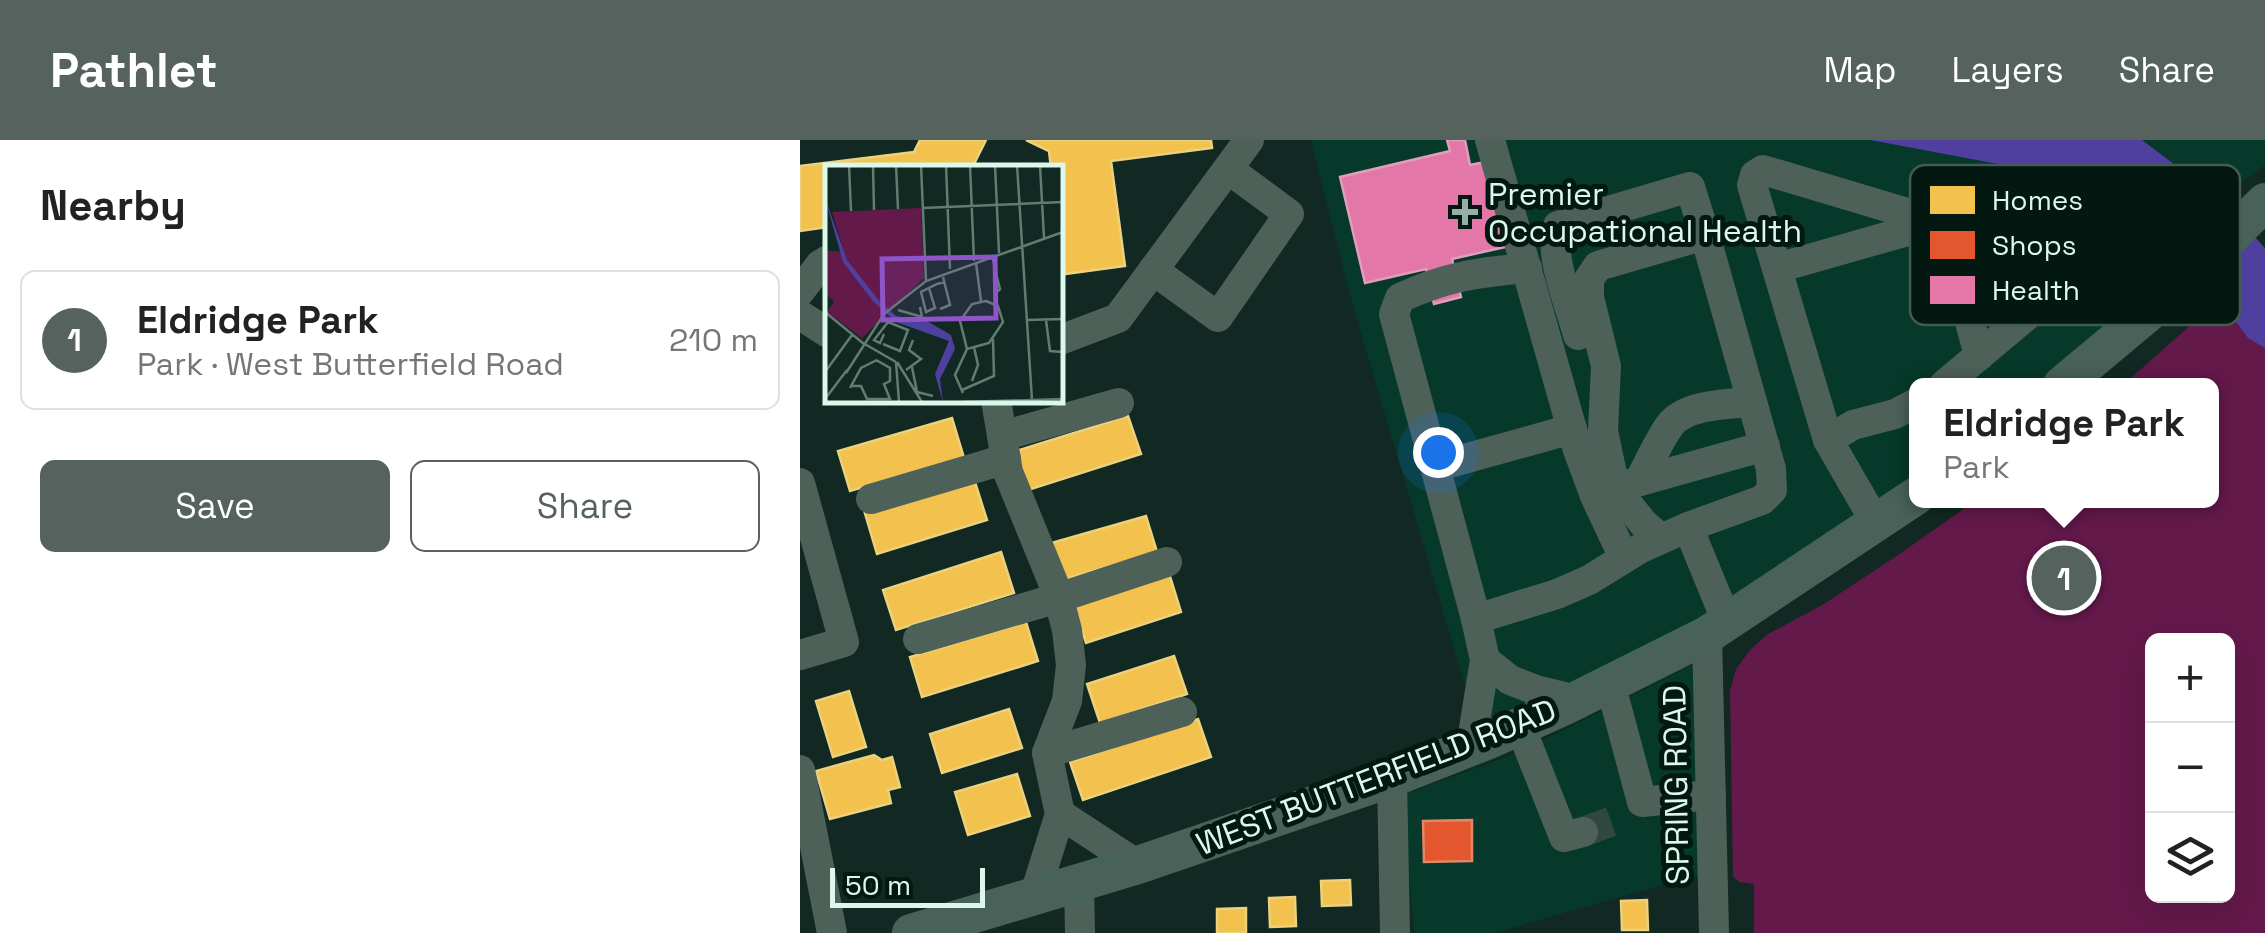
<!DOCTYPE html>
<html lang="en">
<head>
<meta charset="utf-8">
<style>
  :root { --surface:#fff; --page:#f6f6f6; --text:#222; --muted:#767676; --line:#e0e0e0; --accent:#56625d }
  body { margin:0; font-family:"Space Grotesk",sans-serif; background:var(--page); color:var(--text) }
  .controls { position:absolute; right:30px; bottom:30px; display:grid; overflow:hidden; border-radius:15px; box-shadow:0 10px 40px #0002 }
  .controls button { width:90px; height:90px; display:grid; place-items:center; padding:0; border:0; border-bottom:2px solid var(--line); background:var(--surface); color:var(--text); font:50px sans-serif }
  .scale { position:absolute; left:30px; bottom:25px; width:155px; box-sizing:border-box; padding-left:10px; border:5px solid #dcf8eb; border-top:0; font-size:28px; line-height:35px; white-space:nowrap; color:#dcf8eb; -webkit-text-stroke:8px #031810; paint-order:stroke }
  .you { position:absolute; left:638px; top:312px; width:35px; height:35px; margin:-25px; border:8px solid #fff; border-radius:50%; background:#1a73e8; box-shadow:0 0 0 15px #1a73e833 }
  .badge { display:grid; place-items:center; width:65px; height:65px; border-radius:50%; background:var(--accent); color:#fff; font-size:32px; font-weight:700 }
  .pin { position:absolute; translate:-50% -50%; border:5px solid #fff; box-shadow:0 2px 10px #0006 }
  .popup { position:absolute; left:1109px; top:238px; width:310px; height:130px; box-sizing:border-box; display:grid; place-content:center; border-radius:15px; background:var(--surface); filter:drop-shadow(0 2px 8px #0005); font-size:32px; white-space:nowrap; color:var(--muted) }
  .popup b { font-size:38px; color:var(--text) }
  .popup::after { content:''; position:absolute; left:50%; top:100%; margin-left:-20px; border:20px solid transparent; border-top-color:var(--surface) }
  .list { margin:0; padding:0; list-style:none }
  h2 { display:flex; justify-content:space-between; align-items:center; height:130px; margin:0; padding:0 40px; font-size:42px }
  h2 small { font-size:32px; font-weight:400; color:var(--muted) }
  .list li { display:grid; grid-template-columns:65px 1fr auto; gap:30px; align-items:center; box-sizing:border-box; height:140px; margin:0 20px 20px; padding:0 20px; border:2px solid var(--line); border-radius:15px }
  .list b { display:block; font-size:38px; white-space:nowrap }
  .list p { margin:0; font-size:32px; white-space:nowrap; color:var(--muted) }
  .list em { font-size:32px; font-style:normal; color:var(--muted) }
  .actions { display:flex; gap:20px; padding:30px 40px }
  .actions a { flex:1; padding:22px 0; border:2px solid var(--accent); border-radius:15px; text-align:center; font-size:35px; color:var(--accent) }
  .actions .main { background:var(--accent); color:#fff }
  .icon { flex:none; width:55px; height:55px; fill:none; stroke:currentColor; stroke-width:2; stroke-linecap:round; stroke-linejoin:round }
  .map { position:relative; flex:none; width:1465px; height:793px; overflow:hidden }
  header { display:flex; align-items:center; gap:60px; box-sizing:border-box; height:140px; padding:0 50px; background:var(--accent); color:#fff }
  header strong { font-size:48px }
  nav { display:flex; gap:55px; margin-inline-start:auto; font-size:35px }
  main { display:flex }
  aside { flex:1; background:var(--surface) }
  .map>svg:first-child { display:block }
  .built { fill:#063929 }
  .green { fill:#64194b; fill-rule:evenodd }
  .water { fill:#4f40a0 }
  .homes { fill:#f2c14e; stroke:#ebd27d; stroke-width:2.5 }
  .shops { fill:#e4572e; stroke:#e28767; stroke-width:2.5 }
  .health { fill:#e377a8; stroke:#e19ebc; stroke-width:2.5 }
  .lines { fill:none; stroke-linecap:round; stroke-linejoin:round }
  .minor-tunnel { stroke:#2f4840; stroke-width:30; stroke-dasharray:30 15; stroke-linecap:butt }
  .minor { stroke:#4d6159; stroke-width:30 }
  .major { stroke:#486259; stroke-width:38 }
  .poi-dot { fill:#95b0a5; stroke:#031810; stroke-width:4 }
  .labels { text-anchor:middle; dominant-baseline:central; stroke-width:10; stroke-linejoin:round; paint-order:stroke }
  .poi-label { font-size:32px; fill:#dcf8eb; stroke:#031810; text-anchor:start }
  .street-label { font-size:32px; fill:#dcf8eb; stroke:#031810 }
  .inset-road { fill:none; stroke:#627c72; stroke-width:2.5 }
  .view { fill:#8e55c8; fill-opacity:0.15; stroke:#8e55c8; stroke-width:5 }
  .inset-edge { fill:none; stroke:#dcf8eb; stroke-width:5 }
  .key { fill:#031810; stroke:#445b52; stroke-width:2.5 }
  .key-label { font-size:28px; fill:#dcf8eb }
</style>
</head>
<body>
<header>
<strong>Pathlet</strong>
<nav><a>Map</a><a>Layers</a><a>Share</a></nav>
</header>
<main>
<aside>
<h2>Nearby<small></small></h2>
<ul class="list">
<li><span class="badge">1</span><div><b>Eldridge Park</b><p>Park · West Butterfield Road</p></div><em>210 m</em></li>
</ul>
<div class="actions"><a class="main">Save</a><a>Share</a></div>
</aside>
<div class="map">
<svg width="1465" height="793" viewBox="0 0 1465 793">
  <rect width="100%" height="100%" fill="#112922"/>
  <g class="built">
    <polygon points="511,0 1070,0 1304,44 1331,67 1351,103 1372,125 1237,245 1116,245 1116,336 1044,391 903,480 679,593 553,166"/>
    <polygon points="1342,0 1465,0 1465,25 1419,58"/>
    <polygon points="896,523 905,733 693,793 614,793 602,655 720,612"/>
  </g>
  <path class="green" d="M 1465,114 L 1465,793 L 954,793 L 954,744 L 939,742 L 933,736 L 930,551 L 936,529 L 950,510 L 968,494 L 1024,464 L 1101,413 L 1175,361 L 1412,360 L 1412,245 L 1323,245 L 1411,167 ZM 1352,500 L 1428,500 L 1428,756 L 1352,756 Z"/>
  <polygon class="water" points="1070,0 1342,0 1419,58 1465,108 1465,208 1448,198 1434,179 1411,167 1351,103 1331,67 1304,44"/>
  <g class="homes">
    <polygon points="120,0 186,0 172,28 28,28 28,87 0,91 0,26 114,12"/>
    <polygon points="226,0 411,0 412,8 311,21 325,126 265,134 260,99 260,28 251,28 249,11"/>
    <polygon points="328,276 341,314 228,350 216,311"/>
    <polygon points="152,278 164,318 50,351 38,311"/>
    <polygon points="173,336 187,380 77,414 64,370"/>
    <polygon points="346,376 357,412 262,440 251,403"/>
    <polygon points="201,412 214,453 96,490 83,450"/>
    <polygon points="369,433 381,472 286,503 274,464"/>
    <polygon points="226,482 238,521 122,557 110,517"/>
    <polygon points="374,516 387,554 300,583 287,544"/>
    <polygon points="49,551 66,607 33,617 16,561"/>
    <polygon points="209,569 222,608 142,633 130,594"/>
    <polygon points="398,579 411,617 283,660 270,622"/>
    <polygon points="74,615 82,620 92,617 100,647 88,650 91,663 30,679 16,631"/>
    <polygon points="217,634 230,676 168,695 155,652"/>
    <polygon points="550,740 551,765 522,766 521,741"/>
    <polygon points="495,757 496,786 470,787 469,758"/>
    <polygon points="847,760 848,790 822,790 821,761"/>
    <polygon points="446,768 446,793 417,793 417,769"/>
  </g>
  <polygon class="shops" points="672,680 672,721 624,722 623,681"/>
  <polygon class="health" points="647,0 665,0 670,25 685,22 705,107 652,119 661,157 634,164 626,129 565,143 540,37 650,11"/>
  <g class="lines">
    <polyline class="minor-tunnel" points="783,692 824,677"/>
    <g class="minor">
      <polyline points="690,0 777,307 795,356 824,418"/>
      <polyline points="1144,84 1179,216"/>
      <polyline points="977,128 1104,92 1124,78"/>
      <polyline points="353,130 418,177 489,74 428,29"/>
      <polyline points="0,151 20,125 28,120"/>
      <polyline points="0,175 28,193"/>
      <path d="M 778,195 C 770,165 748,114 758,86 L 890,47 L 905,95"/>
      <polyline points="260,200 318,178 449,0"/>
      <polyline points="196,260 208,332 257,452 267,490 271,525 267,561 247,613 260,674 234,757"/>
      <polyline points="202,296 319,263"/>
      <polyline points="1028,300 1053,285 1095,274 1116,263"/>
      <polyline points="635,327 772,289"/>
      <path d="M 839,341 C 849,323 858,302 870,285 C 886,264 928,264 952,262"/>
      <polyline points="0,343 44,502 0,515"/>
      <polyline points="815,348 965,306"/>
      <polyline points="71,359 206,319"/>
      <polyline points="1076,383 1028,300 952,45 955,35 963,30 1275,123 1269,140 1144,245"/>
      <polyline points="888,387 927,482"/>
      <polyline points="676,479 757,454 789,440 841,408 888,387 962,360 972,350 971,329 905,95 798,126 789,139 789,157 806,226 803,291 815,348 843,383 861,399"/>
      <polyline points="907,495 914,793"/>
      <polyline points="118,499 258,458 367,422"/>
      <polyline points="685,520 710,540 736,550 777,560"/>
      <polyline points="810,543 842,662 911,655"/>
      <polyline points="720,586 764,697 783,692"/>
      <path d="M 671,607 L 685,520 L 676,479 L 594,174 L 600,158 C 645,137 678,132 727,128"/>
      <polyline points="247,613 382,572"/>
      <polyline points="0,630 32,793"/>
      <polyline points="592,638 595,793"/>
      <polyline points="260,674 338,725"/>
      <polyline points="279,743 280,793"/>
    </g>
    <g class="major">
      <polyline points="1262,245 1378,148 1465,62"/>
      <polyline points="111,793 338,725 592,638 689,600 763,567 907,495 1116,356"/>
    </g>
  </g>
  <path class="poi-dot" d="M660 57h10v10h10v10h-10v10h-10v-10h-10v-10h10z"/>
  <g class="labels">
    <g class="poi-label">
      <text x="688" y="54">Premier<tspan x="688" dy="37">Occupational Health</tspan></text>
    </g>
    <g class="street-label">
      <text transform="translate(576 637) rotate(-21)">WEST BUTTERFIELD ROAD</text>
      <text transform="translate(876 645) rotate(-91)">SPRING ROAD</text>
    </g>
  </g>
  <g transform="translate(25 25)">
    <rect width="238" height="238" fill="#112922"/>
    <path d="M 96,43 L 99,113 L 37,173 L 2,147 L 9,137 L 0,127 L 0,86 L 19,86 L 7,47 Z" fill="#64194b"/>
    <path d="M 0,33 L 22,95 L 55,137 L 71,151 L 102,156 L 126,170 L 130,184 L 115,214 L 118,237 L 110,209 L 124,176 L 71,157 L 48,136 L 18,97 Z" fill="#4f40a0"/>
    <path class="inset-road" d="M 24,0 L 26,46M 48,0 L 49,45M 71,0 L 73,44M 96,0 L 101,116M 121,0 L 125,104M 145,0 L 149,96M 170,0 L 174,88M 192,0 L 207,235M 215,0 L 219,73M 98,43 L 238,37M 167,90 L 168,94 L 172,112 L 175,124 L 171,128 L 172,112M 151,98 L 156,136M 104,123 L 110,143 L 101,147 L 96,127 L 112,119 L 119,117M 161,136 L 173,141 L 178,157 L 164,178 L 142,184 L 135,156 L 147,139 ZM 115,144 L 125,140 L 118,112M 73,145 L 97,152 L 95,142M 0,147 L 39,179M 202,155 L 238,154M 221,155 L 225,186 L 238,187M 38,178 L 71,197M 58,179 L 75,186 L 83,165 L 63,157 L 49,175 L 55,178 L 59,169M 71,197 L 74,237M 72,197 L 97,237M 87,202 L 92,227 L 108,231M 81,205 L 96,194 L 84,185 L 88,175M 0,207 L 27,170M 21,208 L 59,149 L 101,116 L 238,67M 147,216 L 153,200 L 149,182M 25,221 L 36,221 L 42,234 L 65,234 L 59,219 L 65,216 L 65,203 L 51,195M 25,223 L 36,203 L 52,195M 137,225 L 169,211 L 168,174M 138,228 L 130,210 L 142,184M 0,234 L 22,205M 137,237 L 238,234"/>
    <path class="view" d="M 170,92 L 171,153 L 58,155 L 57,94 Z"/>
    <rect width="238" height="238" class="inset-edge"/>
  </g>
  <rect x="1110" y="25" width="330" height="160" rx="15" class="key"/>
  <rect x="1130" y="46" width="45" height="28" fill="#f2c14e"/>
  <rect x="1130" y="91" width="45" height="28" fill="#e4572e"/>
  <rect x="1130" y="136" width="45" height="28" fill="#e377a8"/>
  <g class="key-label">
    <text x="1192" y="70">Homes</text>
    <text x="1192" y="115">Shops</text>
    <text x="1192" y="160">Health</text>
  </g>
</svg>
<div class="controls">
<button>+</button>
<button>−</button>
<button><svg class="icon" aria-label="layers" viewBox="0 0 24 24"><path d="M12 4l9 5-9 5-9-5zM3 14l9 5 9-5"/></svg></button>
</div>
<div class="scale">50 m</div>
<div class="you"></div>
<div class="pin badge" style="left:1264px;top:438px">1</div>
<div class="popup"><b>Eldridge Park</b>Park</div>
</div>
</main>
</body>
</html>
